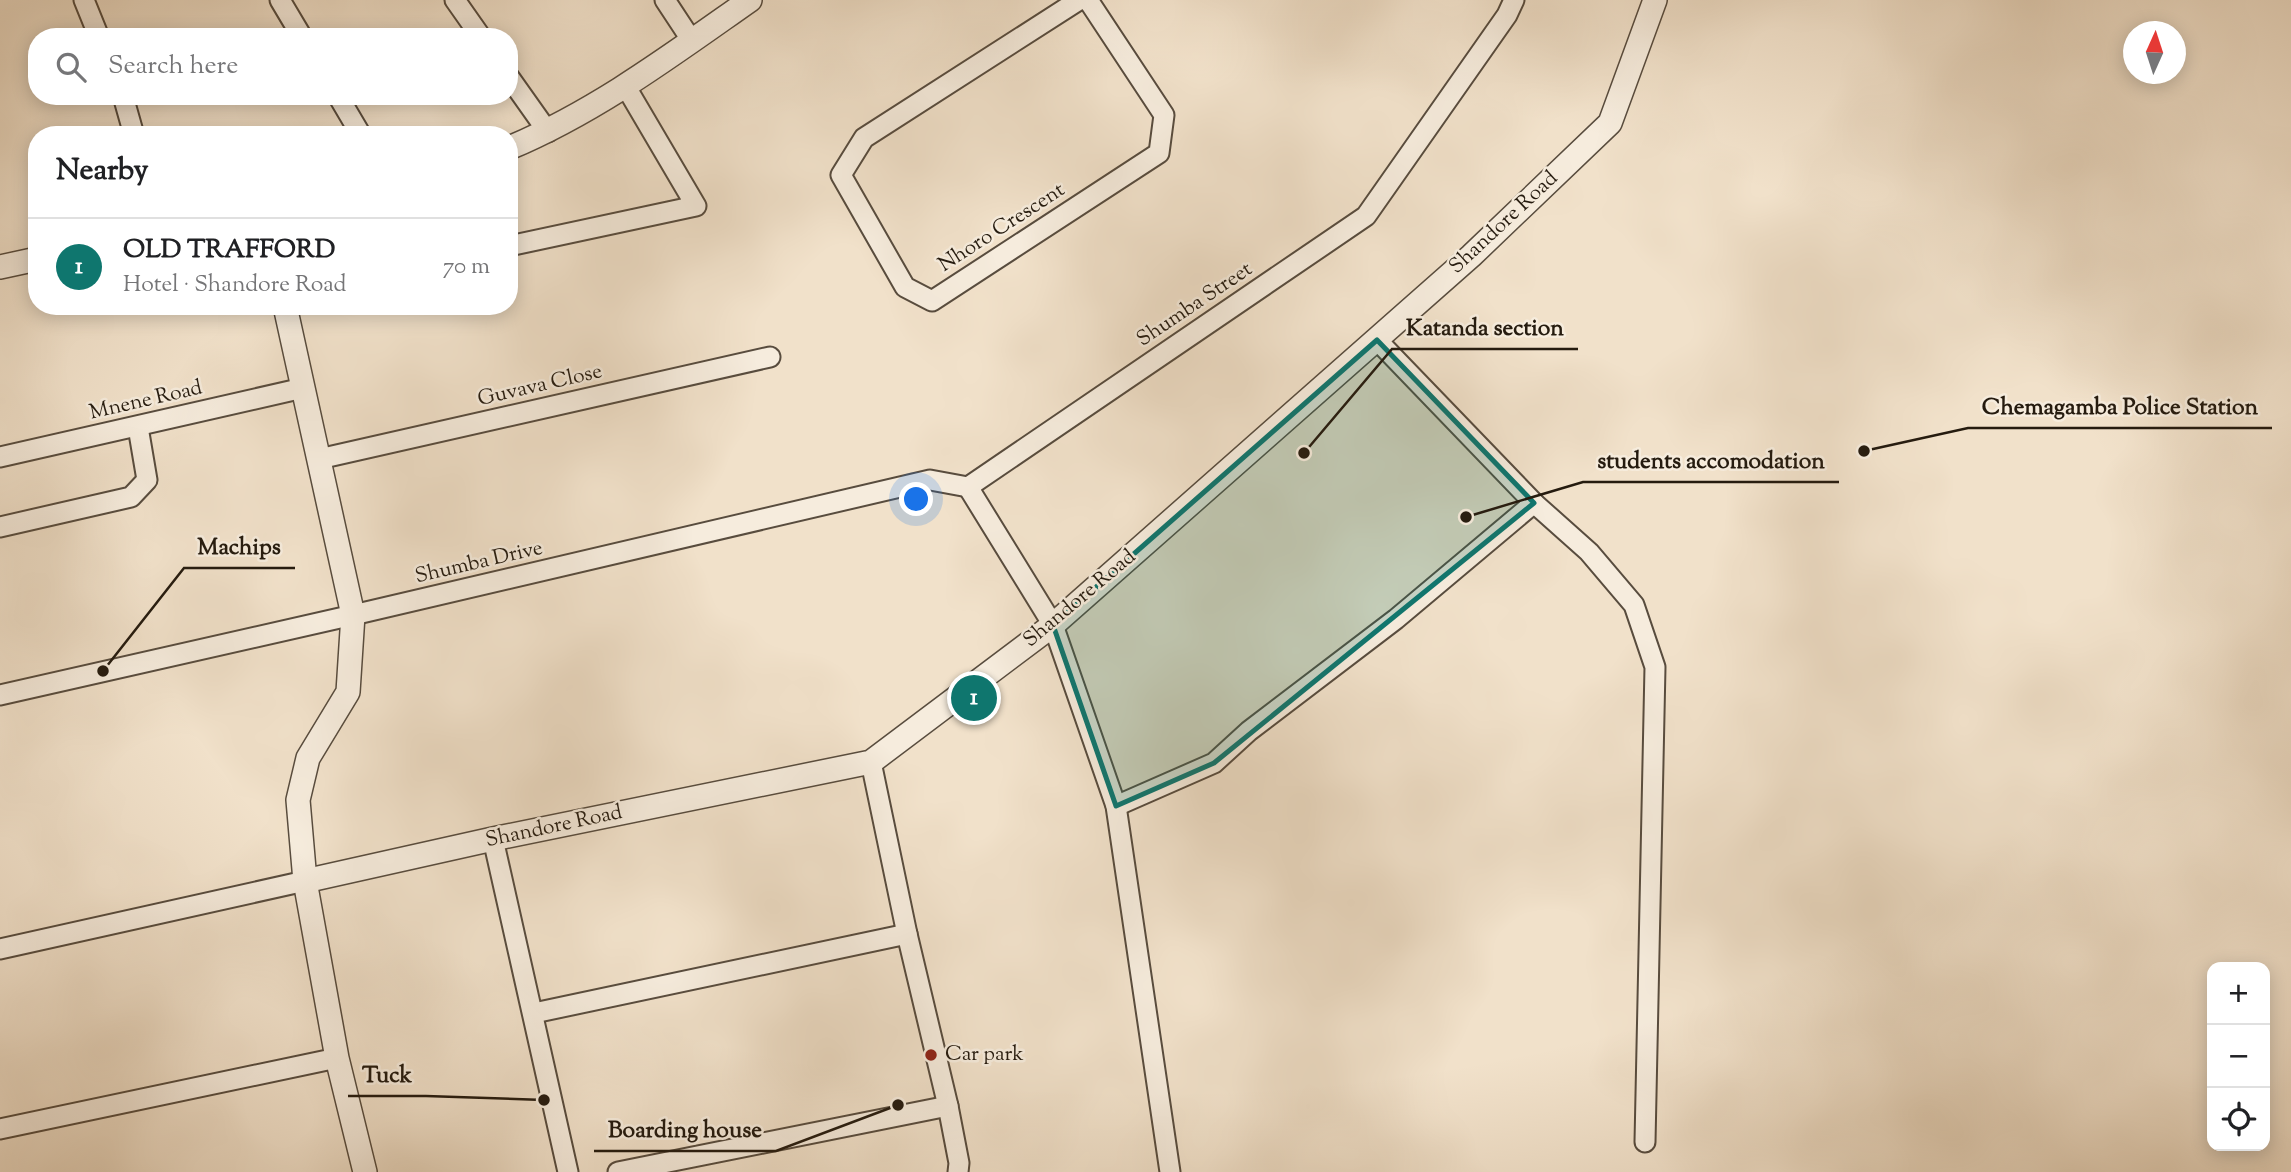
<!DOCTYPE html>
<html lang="en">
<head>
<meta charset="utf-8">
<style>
  :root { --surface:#fff; --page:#f6f6f6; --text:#202124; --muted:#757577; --line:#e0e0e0; --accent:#0f766e }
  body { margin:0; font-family:"Sorts Mill Goudy",serif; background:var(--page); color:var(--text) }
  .controls { position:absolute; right:21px; bottom:21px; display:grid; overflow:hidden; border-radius:14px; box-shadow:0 4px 18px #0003 }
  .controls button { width:63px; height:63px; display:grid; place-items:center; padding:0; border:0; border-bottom:2px solid var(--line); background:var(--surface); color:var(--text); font:35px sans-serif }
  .compass { position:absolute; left:2123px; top:21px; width:63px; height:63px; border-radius:50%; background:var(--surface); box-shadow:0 4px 18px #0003; rotate:3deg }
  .you { position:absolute; left:917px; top:500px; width:24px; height:24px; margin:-18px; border:5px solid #fff; border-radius:50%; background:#1a73e8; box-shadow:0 0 0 10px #1a73e833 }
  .badge { display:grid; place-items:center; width:46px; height:46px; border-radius:50%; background:var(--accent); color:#fff; font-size:23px; font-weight:700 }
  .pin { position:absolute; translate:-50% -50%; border:4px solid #fff; box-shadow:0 2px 7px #0006 }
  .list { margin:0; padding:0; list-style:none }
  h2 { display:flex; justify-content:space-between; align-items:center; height:91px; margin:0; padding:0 28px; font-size:30px }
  h2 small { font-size:23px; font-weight:400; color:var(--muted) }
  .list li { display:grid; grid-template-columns:46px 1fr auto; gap:21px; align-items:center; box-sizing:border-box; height:98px; padding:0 28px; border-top:2px solid var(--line) }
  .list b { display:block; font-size:26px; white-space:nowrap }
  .list p { margin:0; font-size:23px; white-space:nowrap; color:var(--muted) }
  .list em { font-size:23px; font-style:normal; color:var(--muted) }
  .icon { flex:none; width:38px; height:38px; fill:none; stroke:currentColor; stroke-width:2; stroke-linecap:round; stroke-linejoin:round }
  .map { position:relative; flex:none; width:2291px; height:1172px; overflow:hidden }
  .search { position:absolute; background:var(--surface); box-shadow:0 4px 18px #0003; left:28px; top:28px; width:490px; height:77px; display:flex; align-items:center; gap:18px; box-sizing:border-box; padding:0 24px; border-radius:28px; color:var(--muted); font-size:26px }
  .panel { position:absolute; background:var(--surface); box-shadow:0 4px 18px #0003; left:28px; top:126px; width:490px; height:189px; border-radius:28px }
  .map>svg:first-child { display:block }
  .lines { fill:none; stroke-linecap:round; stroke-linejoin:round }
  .minor-casing { stroke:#584c3e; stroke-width:23 }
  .tertiary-casing { stroke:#584c3e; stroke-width:26 }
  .minor { stroke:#f6ecdd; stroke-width:19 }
  .tertiary { stroke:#f6ecdd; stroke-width:23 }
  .marked { fill:#0f766e; fill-opacity:0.2; stroke:#0f766e; stroke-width:5; stroke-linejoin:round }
  .poi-dot { fill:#8f2418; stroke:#f6ecdd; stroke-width:2.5 }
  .labels { text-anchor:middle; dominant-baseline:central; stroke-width:5; stroke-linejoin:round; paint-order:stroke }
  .street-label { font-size:21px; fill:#251b0f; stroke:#f6ecdd }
  .poi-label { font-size:21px; fill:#251b0f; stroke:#f6ecdd; text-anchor:start }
  .leader { fill:none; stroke:#251b0f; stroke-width:2.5 }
  .callout-dot { fill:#251b0f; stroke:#f6ecdd; stroke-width:2.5 }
  .callout-label { font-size:23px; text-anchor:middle; font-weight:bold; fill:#251b0f; stroke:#f6ecdd; stroke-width:5; stroke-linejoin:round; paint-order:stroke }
</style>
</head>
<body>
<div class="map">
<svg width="2291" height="1172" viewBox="0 0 2291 1172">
  <rect width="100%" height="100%" fill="#f1e1ca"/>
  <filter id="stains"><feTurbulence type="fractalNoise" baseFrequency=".00286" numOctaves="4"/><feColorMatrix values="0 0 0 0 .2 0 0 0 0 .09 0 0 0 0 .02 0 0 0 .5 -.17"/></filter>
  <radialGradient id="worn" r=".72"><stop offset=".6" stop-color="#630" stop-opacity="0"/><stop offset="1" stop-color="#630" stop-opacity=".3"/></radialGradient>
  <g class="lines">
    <defs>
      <g id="minor">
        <polyline points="84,0 99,37"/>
        <polyline points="280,0 302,37"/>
        <polyline points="455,0 481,37"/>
        <polyline points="665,0 692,41"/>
        <polyline points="1079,0 864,138 841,175 905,287 932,301 1159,153 1164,115 1088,0"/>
        <polyline points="509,77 548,132"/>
        <polyline points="123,96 134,135"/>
        <polyline points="338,96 361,135"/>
        <polyline points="509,246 696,206 626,87"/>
        <polyline points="1377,340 1534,503 1589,552 1634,605 1655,667 1645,1142"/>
        <polyline points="0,457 303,388"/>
        <polyline points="319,459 770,357"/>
        <polyline points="0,527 131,497 147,480 138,427"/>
        <polyline points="0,695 353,615 930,480 968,487"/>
        <polyline points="871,762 907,934 948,1106 959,1163 958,1172"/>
        <polyline points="1116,806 1214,763 1249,731 1396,619 1534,503"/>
        <polyline points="493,839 568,1172"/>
        <polyline points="0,949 305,881"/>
        <polyline points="534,1013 907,934"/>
        <polyline points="0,1129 337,1058"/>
        <polyline points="618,1172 948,1106"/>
        <polyline points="1170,1172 1116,806 1053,625 968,487 1366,216 1507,15 1514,0"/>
      </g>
      <g id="tertiary">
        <path d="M 509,148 C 597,111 673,54 750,0"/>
        <polyline points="0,267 37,259"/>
        <polyline points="285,306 353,615 348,692 308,758 298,800 305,881 337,1058 365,1172"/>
        <polyline points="305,881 493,839 871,762 1053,625 1471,256 1610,123 1655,0"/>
      </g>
    </defs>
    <use href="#minor" class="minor-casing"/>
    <use href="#tertiary" class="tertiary-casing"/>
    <use href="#minor" class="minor"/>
    <use href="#tertiary" class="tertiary"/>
  </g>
  <path class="marked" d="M 1377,340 L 1534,503 L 1214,763 L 1116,806 L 1053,625 Z"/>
  <circle class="poi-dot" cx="931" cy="1055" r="7"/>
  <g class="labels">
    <g class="street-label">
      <text transform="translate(1504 223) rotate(-43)">Shandore Road</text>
      <text transform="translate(1002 228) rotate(-33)">Nhoro Crescent</text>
      <text transform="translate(1195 305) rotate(-34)">Shumba Street</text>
      <text transform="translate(540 386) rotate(-13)">Guvava Close</text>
      <text transform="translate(146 401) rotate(-13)">Mnene Road</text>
      <text transform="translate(479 563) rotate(-13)">Shumba Drive</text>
      <text transform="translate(1080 599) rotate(-40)">Shandore Road</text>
      <text transform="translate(554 827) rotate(-12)">Shandore Road</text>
    </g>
    <g class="poi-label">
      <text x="945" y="1055">Car park</text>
    </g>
  </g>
  <path class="leader" d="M1304 453L1392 349H1578M1864 451L1968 428H2272M1466 517L1583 482H1839M103 671L184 568H295M544 1100L426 1096H348M898 1105L776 1151H594"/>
  <g class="callout-dot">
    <circle cx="1304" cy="453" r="7"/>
    <circle cx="1864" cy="451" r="7"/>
    <circle cx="1466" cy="517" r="7"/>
    <circle cx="103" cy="671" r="7"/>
    <circle cx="544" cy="1100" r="7"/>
    <circle cx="898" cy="1105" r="7"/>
  </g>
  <g class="callout-label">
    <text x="1485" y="335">Katanda section</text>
    <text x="2120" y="414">Chemagamba Police Station</text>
    <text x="1711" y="468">students accomodation</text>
    <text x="239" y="554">Machips</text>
    <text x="387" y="1082">Tuck</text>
    <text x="685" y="1137">Boarding house</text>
  </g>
  <rect width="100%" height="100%" filter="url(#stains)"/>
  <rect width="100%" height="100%" fill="url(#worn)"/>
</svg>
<div class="controls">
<button>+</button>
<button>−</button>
<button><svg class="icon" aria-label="locate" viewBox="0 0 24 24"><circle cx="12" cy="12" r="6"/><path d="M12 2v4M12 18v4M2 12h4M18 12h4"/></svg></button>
</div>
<svg class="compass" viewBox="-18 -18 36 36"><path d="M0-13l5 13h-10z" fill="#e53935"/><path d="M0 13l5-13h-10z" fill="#757577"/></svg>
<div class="you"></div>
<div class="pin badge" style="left:974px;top:698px">1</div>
<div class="search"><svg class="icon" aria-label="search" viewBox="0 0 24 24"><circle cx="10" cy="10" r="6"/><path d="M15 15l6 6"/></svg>Search here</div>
<section class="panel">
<h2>Nearby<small></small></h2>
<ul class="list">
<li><span class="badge">1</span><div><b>OLD TRAFFORD</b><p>Hotel · Shandore Road</p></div><em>70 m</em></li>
</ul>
</section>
</div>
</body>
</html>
